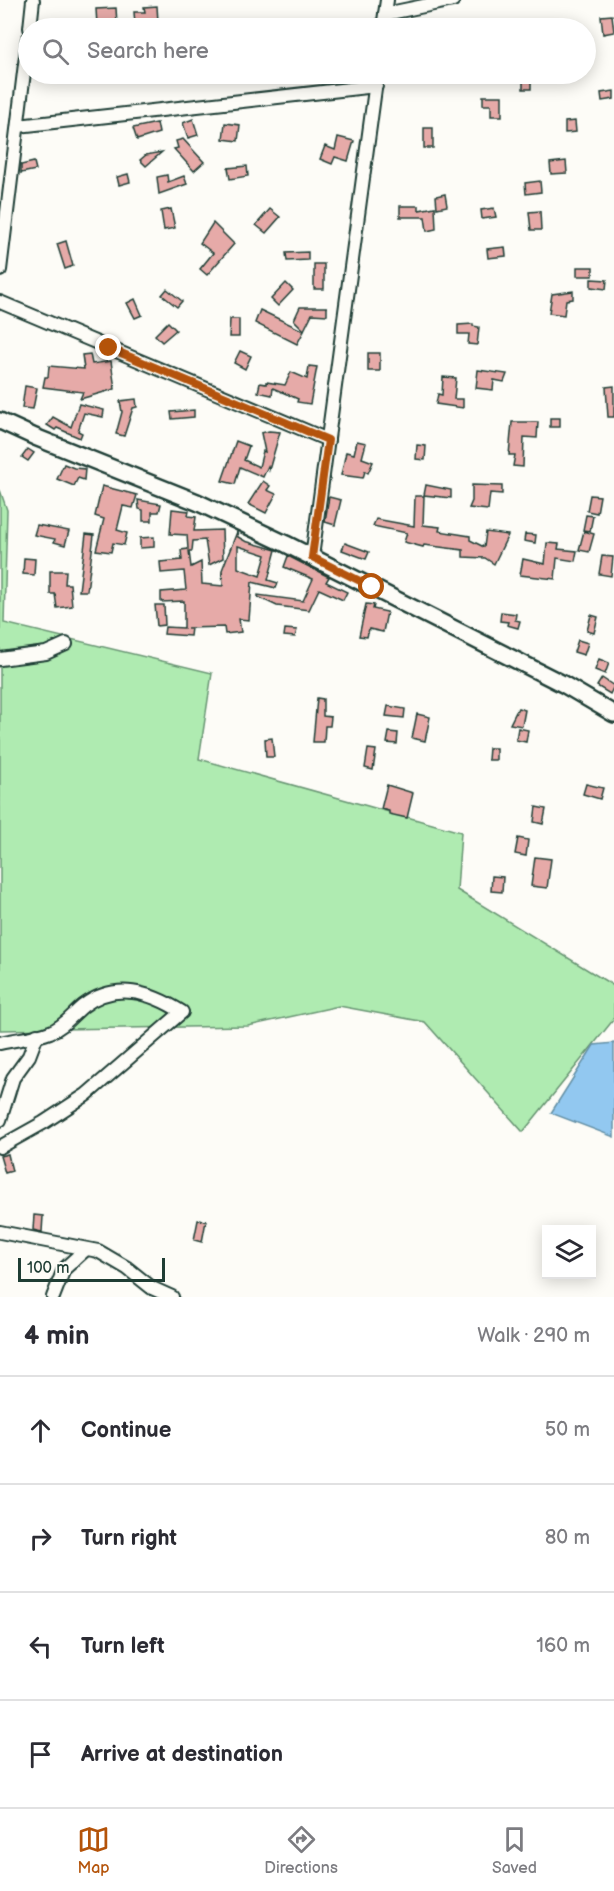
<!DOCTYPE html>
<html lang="en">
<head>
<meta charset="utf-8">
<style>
  :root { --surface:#fff; --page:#f7f7f7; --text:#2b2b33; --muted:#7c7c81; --line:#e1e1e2; --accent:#b45309 }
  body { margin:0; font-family:"Balsamiq Sans",sans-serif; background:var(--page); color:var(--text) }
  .controls { position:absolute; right:18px; bottom:18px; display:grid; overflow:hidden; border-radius:0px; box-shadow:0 3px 15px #0003 }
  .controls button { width:54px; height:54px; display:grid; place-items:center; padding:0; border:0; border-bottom:2px solid var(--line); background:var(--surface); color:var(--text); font:30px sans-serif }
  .scale { position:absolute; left:18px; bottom:15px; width:147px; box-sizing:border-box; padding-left:6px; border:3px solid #1f3d34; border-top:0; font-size:16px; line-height:21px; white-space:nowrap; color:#1f3d34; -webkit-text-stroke:4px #fdfcf7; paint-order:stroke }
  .stop { position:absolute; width:18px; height:18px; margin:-14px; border:4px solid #b45309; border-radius:50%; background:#fff }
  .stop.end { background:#b45309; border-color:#fff; box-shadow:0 2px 6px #0008 }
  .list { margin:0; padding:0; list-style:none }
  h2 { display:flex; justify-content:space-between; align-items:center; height:78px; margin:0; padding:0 24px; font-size:26px }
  h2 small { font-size:20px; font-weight:400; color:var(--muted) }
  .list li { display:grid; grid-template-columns:39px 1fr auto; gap:18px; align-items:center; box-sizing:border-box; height:108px; padding:0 24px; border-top:2px solid var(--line) }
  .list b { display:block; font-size:22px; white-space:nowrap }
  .list em { font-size:20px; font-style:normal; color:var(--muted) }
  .icon { flex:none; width:33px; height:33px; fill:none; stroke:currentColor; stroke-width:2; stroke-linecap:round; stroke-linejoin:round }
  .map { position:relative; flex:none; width:614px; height:1297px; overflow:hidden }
  .search { position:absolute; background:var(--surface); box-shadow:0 3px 15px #0003; left:18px; right:18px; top:18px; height:66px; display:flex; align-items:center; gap:15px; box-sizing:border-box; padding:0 21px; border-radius:33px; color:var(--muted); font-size:22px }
  .sheet { height:510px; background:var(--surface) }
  nav { display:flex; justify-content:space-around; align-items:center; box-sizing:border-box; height:84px; border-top:2px solid var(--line); background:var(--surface); font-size:16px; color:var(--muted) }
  nav a { display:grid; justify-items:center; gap:3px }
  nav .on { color:var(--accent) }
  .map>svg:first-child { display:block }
  .green { fill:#afebb1; stroke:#679472; stroke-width:1.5 }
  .water { fill:#92c8f0; stroke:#6490a5; stroke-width:1.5 }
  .building { fill:#e6aaa8; stroke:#1f3d34; stroke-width:1.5; fill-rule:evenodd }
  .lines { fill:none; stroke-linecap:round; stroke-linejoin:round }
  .minor-casing { stroke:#1f3d34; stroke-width:16 }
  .major-casing { stroke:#1f3d34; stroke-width:20 }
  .minor { stroke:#fdfcf7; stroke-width:12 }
  .major { stroke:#fdfcf7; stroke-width:15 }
  .route { stroke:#b45309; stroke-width:8 }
</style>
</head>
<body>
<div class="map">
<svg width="614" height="1297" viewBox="0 0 614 1297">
  <rect width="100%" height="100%" fill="#fdfcf7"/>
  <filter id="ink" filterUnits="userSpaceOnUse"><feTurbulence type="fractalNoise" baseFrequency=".0167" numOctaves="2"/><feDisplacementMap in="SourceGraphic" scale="12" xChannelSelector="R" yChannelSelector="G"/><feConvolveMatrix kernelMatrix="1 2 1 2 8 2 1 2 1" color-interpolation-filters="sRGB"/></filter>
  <g filter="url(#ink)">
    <polygon class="green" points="0,490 7,510 4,623 212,673 199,759 461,832 457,890 614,986 614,1019 523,1132 425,1022 339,1006 248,1026 0,1030"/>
    <polygon class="water" points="614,1043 614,1137 551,1113 594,1045"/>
    <g class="building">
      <polygon points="157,6 158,22 135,24 134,12 145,12 144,7"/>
      <polygon points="116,8 117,24 97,25 96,9"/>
      <polygon points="612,15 614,32 603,34 601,16"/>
      <rect x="523" y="78" width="8" height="11"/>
      <polygon points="614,91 614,99 602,101 601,93"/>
      <polygon points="483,96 502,96 502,116 491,116 491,105 483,105"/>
      <polygon points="193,119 198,135 188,138 183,123"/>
      <polygon points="575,121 576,132 565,133 565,122"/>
      <polygon points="157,123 159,133 137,140 133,128"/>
      <polygon points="225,123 240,125 238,141 223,139"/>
      <rect x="424" y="128" width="9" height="20"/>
      <polygon points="338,137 354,141 348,161 335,157 332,164 320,159 325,146 335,150"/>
      <polygon points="183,139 204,162 194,171 174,149 178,148 176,141"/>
      <polygon points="162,152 146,166 140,160 146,155"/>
      <polygon points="566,161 567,173 551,174 550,163"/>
      <polygon points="34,162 36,170 21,173 21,165"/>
      <polygon points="247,166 248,176 230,179 228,168"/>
      <polygon points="128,174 130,182 119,185 117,177"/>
      <polygon points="167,175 168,182 184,176 187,184 159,194 157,177"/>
      <polygon points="540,181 541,192 526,194 525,183"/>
      <polygon points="445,194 447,206 437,208 436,196"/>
      <polygon points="400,206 419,206 419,210 435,207 436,229 427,231 425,217 400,217"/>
      <polygon points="494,208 496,217 482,219 481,210"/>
      <polygon points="171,209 175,228 164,230 161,211"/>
      <polygon points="270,209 280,217 266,233 256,225"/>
      <polygon points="540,211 541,230 531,230 529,212"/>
      <polygon points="213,223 234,244 207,275 200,269 213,253 200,243"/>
      <polygon points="66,241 73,266 65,269 57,244"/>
      <polygon points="505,247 506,256 488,258 487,249"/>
      <polygon points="308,252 308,260 287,261 286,253"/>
      <rect x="314" y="264" width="10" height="25"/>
      <rect x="577" y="267" width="16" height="9"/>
      <polygon points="591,279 607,280 606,289 591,287"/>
      <polygon points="286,283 293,290 278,306 271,299"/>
      <polygon points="167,289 182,301 177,307 162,295"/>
      <polygon points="573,291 573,299 566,300 564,315 549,313 552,294"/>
      <polygon points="135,299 142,315 135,318 127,303"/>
      <polygon points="300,307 327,307 327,315 312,314 304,330 294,320"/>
      <polygon points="260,310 304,331 297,344 255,323"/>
      <polygon points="230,319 239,319 239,337 229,337"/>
      <polygon points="168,322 176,330 162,342 155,335"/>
      <polygon points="473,324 473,326 479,327 477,345 468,344 469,334 458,334 458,325"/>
      <polygon points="240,351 251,356 245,369 234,363"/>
      <rect x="368" y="353" width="12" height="18"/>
      <polygon points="90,354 92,364 111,361 115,389 80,399 83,392 43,387 45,377 48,377 49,366 84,369 82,355"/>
      <polygon points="309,366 317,367 310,404 297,402 298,399 273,388 272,395 258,392 260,383 266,384 266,382 285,385 291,372 307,379"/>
      <polygon points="478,370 507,374 504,382 494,380 493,390 476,388"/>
      <polygon points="443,377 456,378 454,399 463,399 463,408 436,404 438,394 442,395"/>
      <polygon points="25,386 37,388 33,409 22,408"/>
      <polygon points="614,386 614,417 608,417 606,387"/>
      <polygon points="136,399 137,407 133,408 124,436 116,434 122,412 120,401"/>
      <polygon points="79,404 104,410 103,417 84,413 78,431 82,433 80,438 57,428 55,430 47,425 53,417 71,427"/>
      <polygon points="194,410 194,417 172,419 171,412"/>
      <rect x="550" y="418" width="10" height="9"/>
      <polygon points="512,422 538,422 537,438 524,437 523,467 513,466 515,455 509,455"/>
      <polygon points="269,431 280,432 269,470 268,466 263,477 240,467 235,484 222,481 236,441 249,446 244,460 259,467 263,451 265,452 261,433"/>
      <polygon points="357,441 366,443 362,458 373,462 368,473 365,471 363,478 341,475 346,452 354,454"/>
      <polygon points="417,445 426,446 425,460 416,459"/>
      <polygon points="28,449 34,453 28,461 22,457"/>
      <polygon points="64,464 74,468 85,469 84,480 78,478 74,486 57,479"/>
      <polygon points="263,481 270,486 267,490 276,494 266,513 248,504"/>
      <polygon points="426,485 451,490 451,498 424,495"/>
      <polygon points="472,485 502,486 502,494 490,493 488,510 469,508 472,501"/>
      <polygon points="102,486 137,495 133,508 123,506 117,530 127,533 124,545 113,543 111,552 96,550 104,519 95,516"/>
      <polygon points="590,495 600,496 597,513 587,511"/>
      <polygon points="415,496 424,496 423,525 440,527 439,531 470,536 470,540 484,547 486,532 508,535 494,564 485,558 463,557 463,550 424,545 423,547 404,542 407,533 373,526 376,519 414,526"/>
      <polygon points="329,497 341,500 335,525 325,522"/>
      <polygon points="138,500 161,504 159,512 152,512 152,521 143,521 143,510 139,509"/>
      <path d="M 172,509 L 189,511 L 188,516 L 196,517 L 194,531 L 222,530 L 223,558 L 209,565 L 205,540 L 193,541 L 192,551 L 189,551 L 191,567 L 201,562 L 202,584 L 223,586 L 222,570 L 237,532 L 238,537 L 245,541 L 276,550 L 268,580 L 278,583 L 276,588 L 252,582 L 249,620 L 239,619 L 241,632 L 225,634 L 224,627 L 187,628 L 191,628 L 190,636 L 164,634 L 165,627 L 184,628 L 184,601 L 161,602 L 161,592 L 186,590 L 184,571 L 161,573 L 160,562 L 182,560 L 181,550 L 188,549 L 187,535 L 170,534 ZM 238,546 L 266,555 L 260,576 L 238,568 Z"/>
      <polygon points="586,515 593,516 590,531 583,530"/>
      <polygon points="37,525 69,531 65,545 54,542 55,539 34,535"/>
      <polygon points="584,531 594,534 589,552 579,550"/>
      <polygon points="86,534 94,535 87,591 79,591"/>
      <polygon points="525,534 536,535 535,543 524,541"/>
      <polygon points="154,537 154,547 140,548 140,538"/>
      <polygon points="345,543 369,552 366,559 342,550"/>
      <polygon points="547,543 559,544 558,549 577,551 575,561 557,558 555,579 520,575 523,559 545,564"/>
      <polygon points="288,556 329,577 326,582 347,592 343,600 319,589 309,610 277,606 258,597 258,595 303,601 313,579 284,567"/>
      <polygon points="602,556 613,557 611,576 599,574"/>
      <polygon points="24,558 35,559 34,575 23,574"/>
      <polygon points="50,571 66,571 65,584 70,584 72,606 57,608 55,594 50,594"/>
      <polygon points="366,604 374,605 373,609 387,612 383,632 369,629 367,637 359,636"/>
      <polygon points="155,605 164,605 165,625 157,626"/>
      <polygon points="501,612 516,614 515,620 520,621 518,628 507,625 508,622 500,621"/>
      <polygon points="591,615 598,617 594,633 587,631"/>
      <polygon points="285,629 297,630 295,637 284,636"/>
      <polygon points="578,640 588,643 584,655 574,652"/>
      <polygon points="599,659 609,663 605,674 595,670"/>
      <polygon points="602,678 614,686 610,694 597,686"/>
      <polygon points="317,698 323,699 323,716 331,717 330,726 325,726 324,742 313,742"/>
      <polygon points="388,706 405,709 404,718 386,716"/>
      <polygon points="518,708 525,710 522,726 510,724"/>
      <polygon points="417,714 430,717 425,741 412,738"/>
      <polygon points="518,728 528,730 526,742 516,740"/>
      <polygon points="389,732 398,733 397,744 387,743"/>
      <polygon points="272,738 274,757 266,757 265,739"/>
      <polygon points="489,748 496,748 496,760 488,760"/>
      <polygon points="368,749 376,750 373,770 365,768"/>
      <polygon points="586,784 603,788 600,799 583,794"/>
      <polygon points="387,785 413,793 407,818 389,814 389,811 381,809"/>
      <polygon points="536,807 546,809 543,824 534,822"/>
      <polygon points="518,838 528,840 526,856 515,854"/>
      <polygon points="535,857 551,859 547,888 531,886"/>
      <polygon points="492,876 503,877 502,892 491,891"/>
      <polygon points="8,1154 12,1171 5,1173 0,1156"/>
      <polygon points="34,1215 43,1216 42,1232 33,1230"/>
      <polygon points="198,1220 206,1221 202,1242 194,1240"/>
    </g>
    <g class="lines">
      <defs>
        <g id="minor">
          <polyline points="385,14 453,0"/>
          <polyline points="30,28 33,0"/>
          <polyline points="383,28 387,0"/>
          <polyline points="18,126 376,86"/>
          <polyline points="0,270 28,39"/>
          <polyline points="0,302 328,440"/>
          <polyline points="312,557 377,74"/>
          <polyline points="0,659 46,653 66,644"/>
          <path d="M 0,1043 C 16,1039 35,1038 50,1032 C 64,1027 72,1015 83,1006 C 116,981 150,992 182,1012 L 86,1095 L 43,1123 L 0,1147"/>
          <polyline points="0,1120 13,1078 29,1056 37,1035"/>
          <polyline points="0,1232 98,1251 127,1268 152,1288 172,1297"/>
          <polyline points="53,1297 64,1269 86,1249"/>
        </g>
        <polyline id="major" points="0,421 35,437 197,502 286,544 563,684 614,714"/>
      </defs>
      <use href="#minor" class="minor-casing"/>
      <use href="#major" class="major-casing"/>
      <use href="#minor" class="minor"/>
      <use href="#major" class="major"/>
    </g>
  </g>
  <g class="lines" filter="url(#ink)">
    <polyline class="route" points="109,348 328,440 312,557 372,587"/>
  </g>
</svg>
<div class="controls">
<button><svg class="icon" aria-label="layers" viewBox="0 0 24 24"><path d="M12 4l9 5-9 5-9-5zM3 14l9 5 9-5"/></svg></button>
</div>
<div class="scale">100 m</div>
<div class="stop" style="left:372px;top:587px"></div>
<div class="stop end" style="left:109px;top:348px"></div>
<div class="search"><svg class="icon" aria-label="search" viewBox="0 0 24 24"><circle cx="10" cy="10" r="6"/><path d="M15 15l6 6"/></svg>Search here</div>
</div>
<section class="sheet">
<h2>4 min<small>Walk · 290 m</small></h2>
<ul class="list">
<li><svg class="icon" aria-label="ahead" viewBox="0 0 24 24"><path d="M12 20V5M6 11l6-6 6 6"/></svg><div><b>Continue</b></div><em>50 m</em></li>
<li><svg class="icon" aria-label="right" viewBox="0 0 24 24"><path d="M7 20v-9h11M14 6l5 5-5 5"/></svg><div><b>Turn right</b></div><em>80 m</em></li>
<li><svg class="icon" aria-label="left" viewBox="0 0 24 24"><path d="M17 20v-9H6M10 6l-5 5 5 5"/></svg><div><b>Turn left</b></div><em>160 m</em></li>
<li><svg class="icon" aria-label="arrive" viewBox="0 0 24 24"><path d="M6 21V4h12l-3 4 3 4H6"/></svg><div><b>Arrive at destination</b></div></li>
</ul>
</section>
<nav>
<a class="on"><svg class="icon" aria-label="map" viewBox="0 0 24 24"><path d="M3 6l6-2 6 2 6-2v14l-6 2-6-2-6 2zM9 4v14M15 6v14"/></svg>Map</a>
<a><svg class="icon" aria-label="directions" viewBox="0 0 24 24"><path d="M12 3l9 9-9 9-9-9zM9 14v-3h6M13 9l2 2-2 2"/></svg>Directions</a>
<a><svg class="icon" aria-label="saved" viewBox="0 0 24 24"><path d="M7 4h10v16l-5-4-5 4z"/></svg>Saved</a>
</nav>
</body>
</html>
